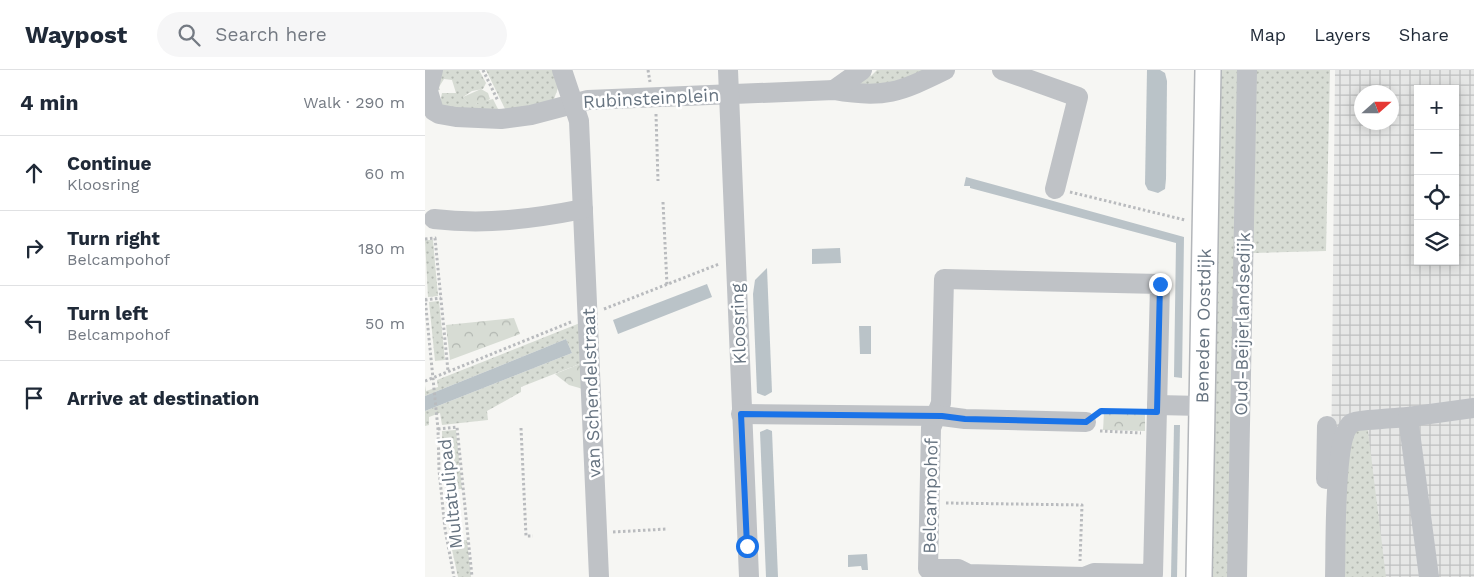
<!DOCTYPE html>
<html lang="en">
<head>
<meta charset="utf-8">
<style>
  :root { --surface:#fff; --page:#f6f6f7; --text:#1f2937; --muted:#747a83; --line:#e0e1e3 }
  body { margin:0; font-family:"Work Sans",sans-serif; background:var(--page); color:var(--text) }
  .controls { position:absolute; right:15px; top:15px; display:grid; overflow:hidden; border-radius:0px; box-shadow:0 2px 12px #0003 }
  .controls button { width:45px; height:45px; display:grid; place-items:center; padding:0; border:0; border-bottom:1px solid var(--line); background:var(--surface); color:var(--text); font:25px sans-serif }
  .compass { position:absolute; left:929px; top:15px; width:45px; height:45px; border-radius:50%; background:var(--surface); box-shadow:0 2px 12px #0003; rotate:69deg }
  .stop { position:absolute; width:15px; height:15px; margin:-11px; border:4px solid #1a73e8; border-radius:50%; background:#fff }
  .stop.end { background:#1a73e8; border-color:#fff; box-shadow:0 1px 5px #0008 }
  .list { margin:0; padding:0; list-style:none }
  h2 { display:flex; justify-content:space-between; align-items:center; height:65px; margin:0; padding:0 20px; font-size:21px }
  h2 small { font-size:16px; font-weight:400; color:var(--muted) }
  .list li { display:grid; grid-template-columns:32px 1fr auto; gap:15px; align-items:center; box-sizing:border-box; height:75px; padding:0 20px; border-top:1px solid var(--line) }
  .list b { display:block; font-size:19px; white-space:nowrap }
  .list p { margin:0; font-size:16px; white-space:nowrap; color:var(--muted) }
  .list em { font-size:16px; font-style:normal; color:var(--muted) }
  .icon { flex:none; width:28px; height:28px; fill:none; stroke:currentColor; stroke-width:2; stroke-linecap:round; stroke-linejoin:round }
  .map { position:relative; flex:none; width:1049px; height:507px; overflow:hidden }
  header { display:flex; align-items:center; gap:30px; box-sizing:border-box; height:70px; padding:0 25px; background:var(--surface); border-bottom:1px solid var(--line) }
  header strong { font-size:24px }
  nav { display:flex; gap:28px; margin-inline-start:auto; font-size:18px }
  .search { width:350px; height:45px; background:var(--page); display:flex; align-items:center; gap:12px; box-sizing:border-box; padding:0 18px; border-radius:28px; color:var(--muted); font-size:19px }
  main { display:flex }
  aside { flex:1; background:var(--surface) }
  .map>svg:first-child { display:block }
  .industrial { fill:url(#industrial-grid); fill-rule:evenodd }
  .grass { fill:url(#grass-dots) }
  .park { fill:url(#park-crowns) }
  .water { fill:#bac3c8 }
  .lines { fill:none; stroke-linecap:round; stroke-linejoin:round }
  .major-casing { stroke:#b3b6ba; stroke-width:28 }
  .path { stroke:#b9bbbe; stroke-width:3; stroke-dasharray:2.5 2.5; stroke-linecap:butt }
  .minor { stroke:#bfc2c6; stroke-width:20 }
  .major { stroke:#fff; stroke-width:25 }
  .route { stroke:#1a73e8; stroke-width:6 }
  .labels { text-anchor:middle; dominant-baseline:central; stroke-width:5; stroke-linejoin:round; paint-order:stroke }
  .street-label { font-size:18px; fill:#677481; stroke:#fff }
</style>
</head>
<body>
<header>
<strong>Waypost</strong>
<div class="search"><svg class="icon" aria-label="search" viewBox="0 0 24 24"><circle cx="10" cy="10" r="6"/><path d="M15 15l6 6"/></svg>Search here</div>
<nav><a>Map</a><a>Layers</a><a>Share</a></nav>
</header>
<main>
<aside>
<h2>4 min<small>Walk · 290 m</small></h2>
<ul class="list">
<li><svg class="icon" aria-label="ahead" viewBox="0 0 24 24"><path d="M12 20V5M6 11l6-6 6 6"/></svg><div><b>Continue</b><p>Kloosring</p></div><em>60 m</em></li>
<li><svg class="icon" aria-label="right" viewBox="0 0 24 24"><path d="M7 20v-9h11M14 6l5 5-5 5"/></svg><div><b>Turn right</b><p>Belcampohof</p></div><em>180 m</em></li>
<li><svg class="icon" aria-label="left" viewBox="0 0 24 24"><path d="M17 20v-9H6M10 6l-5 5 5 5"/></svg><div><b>Turn left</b><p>Belcampohof</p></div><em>50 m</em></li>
<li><svg class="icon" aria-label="arrive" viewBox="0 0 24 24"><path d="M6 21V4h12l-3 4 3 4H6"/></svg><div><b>Arrive at destination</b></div></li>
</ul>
</aside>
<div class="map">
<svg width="1049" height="507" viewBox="0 0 1049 507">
  <defs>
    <pattern id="industrial-grid" width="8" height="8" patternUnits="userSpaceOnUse" patternTransform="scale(1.25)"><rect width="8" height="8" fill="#e6e7e6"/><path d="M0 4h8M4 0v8" fill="none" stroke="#bec0c0"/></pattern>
    <pattern id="grass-dots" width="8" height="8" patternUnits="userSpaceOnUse" patternTransform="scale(1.25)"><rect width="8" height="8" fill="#d7dcd4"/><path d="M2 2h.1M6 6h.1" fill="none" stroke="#b2b7b1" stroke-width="1.8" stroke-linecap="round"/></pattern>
    <pattern id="park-crowns" width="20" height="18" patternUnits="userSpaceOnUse" patternTransform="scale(1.25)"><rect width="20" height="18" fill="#d7dcd4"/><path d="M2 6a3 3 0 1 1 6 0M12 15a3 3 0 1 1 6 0" fill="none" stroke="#b2b7b1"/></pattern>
  </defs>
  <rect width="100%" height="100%" fill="#f6f6f3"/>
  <path class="industrial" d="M 910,0 L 1049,0 L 1049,507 L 905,507 ZM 993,19 L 1030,19 L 1030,191 L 993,191 ZM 936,22 L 966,22 L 966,52 L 936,52 Z"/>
  <g class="grass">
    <polygon points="14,0 54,0 61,13 58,19 47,21 38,27 49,37 52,33 68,29 75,43 19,41 15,32 17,23 31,23 27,10 19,9 14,17 15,20 12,20"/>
    <polygon points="61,0 131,0 133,18 129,29 82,43"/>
    <polygon points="452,0 508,0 463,14 425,15 442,2 446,6"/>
    <polygon points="795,0 815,0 805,507 783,507"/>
    <polygon points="830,0 905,0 901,181 827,183"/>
    <polygon points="0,170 8,170 13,226 3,227"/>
    <polygon points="14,231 20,290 10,291 4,232"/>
    <polygon points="155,253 157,293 96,317 96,322 62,341 63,350 17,355 15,343 4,347 4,355 0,356 0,341 147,283 141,269 0,326 0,315 1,321 13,317 12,310"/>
    <polygon points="942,353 961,507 914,507 923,368"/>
    <polygon points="31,360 37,419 31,419 32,428 28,429 30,439 22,440 18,398 17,361"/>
    <polygon points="23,452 30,452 32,462 35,462 36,470 42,470 46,507 33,507 26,475"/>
  </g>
  <g class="park">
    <polygon points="56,19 63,23 65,29 58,33 52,33 49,38 38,27"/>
    <polygon points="89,248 95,264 25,290 21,255"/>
    <polygon points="157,293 158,319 144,315 130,304"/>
    <polygon points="679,343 720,344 720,361 678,360"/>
  </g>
  <g class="water">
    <polygon points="722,0 735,0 740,3 742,11 741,109 740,119 733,123 723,120 720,114"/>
    <polygon points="541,107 759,167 757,308 749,307 751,173 545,118 545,116 539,116"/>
    <polygon points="415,178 416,193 387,194 387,179"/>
    <polygon points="342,198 347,322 340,326 332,323 328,224 330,210"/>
    <polygon points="282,214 287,227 193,264 188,250"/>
    <polygon points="434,256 446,256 446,284 435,284"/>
    <polygon points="141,269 147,283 0,341 0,326"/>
    <polygon points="749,355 755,355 752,507 746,507"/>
    <polygon points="342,359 347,361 353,507 341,507 335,362"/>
    <polygon points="442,484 443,500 437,500 436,496 423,497 423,485"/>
  </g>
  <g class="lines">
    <defs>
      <polyline id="major" points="774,507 783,0"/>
    </defs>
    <use href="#major" class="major-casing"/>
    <g class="path">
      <polyline points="58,0 73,31"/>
      <polyline points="223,0 225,12"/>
      <polyline points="231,44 233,111"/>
      <polyline points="645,122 760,150"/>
      <polyline points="238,132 242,215"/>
      <polyline points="0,169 10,168 23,301"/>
      <polyline points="0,228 13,359 14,400 20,459 29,507"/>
      <polyline points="0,230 16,228"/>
      <polyline points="179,239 294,194"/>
      <polyline points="0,311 146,252"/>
      <polyline points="675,342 716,342"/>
      <polyline points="96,358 101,466 108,466"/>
      <polyline points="13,359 32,357 47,507"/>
      <polyline points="675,361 716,363"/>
      <polyline points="521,433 657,435 655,491"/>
      <polyline points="188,462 242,459"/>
    </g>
    <g class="minor">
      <path d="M 8,0 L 3,21 L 9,41 L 14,44 L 31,47 L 76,49 L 106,45 L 163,30 L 409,20 C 459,29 475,22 520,0"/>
      <polyline points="137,0 154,51 174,507"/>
      <polyline points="303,0 324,507"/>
      <polyline points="577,0 653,27 630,119"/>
      <polyline points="409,20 437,0"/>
      <path d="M 9,149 C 60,155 108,149 158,139"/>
      <polygon points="519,209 735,214 728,504 669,503 659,507 543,504 533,499 503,499 506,358 516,333"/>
      <polyline points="732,335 777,336"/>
      <polyline points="316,344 517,346 540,349 661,352"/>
      <polyline points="901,409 902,356"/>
      <polyline points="812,507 822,0"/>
      <path d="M 910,507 C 911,481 908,365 927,353 C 931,350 973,348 983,347"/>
      <polyline points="1004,507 983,347 1049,338"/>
    </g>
    <use href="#major" class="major"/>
  </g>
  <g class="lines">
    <polyline class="route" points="322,476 316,344 517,346 540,349 661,352 676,341 732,342 735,214"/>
  </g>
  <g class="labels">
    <g class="street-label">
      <text transform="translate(226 28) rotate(-3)">Rubinsteinplein</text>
      <text transform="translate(313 254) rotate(-92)">Kloosring</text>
      <text transform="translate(817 254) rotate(-89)">Oud-Beijerlandsedijk</text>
      <text transform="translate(778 256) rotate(-89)">Beneden Oostdijk</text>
      <text transform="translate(166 323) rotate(-92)">van Schendelstraat</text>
      <text transform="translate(25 424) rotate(-96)">Multatulipad</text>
      <text transform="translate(505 426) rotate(-89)">Belcampohof</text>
    </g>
  </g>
</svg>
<div class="controls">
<button>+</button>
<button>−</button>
<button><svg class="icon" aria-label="locate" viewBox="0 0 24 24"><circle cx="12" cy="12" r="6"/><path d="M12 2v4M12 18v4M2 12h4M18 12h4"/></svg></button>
<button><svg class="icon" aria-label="layers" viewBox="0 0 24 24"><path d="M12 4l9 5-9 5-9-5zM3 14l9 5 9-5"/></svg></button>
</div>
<svg class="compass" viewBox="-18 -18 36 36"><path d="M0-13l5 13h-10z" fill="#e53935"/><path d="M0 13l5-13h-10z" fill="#747a83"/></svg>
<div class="stop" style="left:322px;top:476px"></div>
<div class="stop end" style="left:735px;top:214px"></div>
</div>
</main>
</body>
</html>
